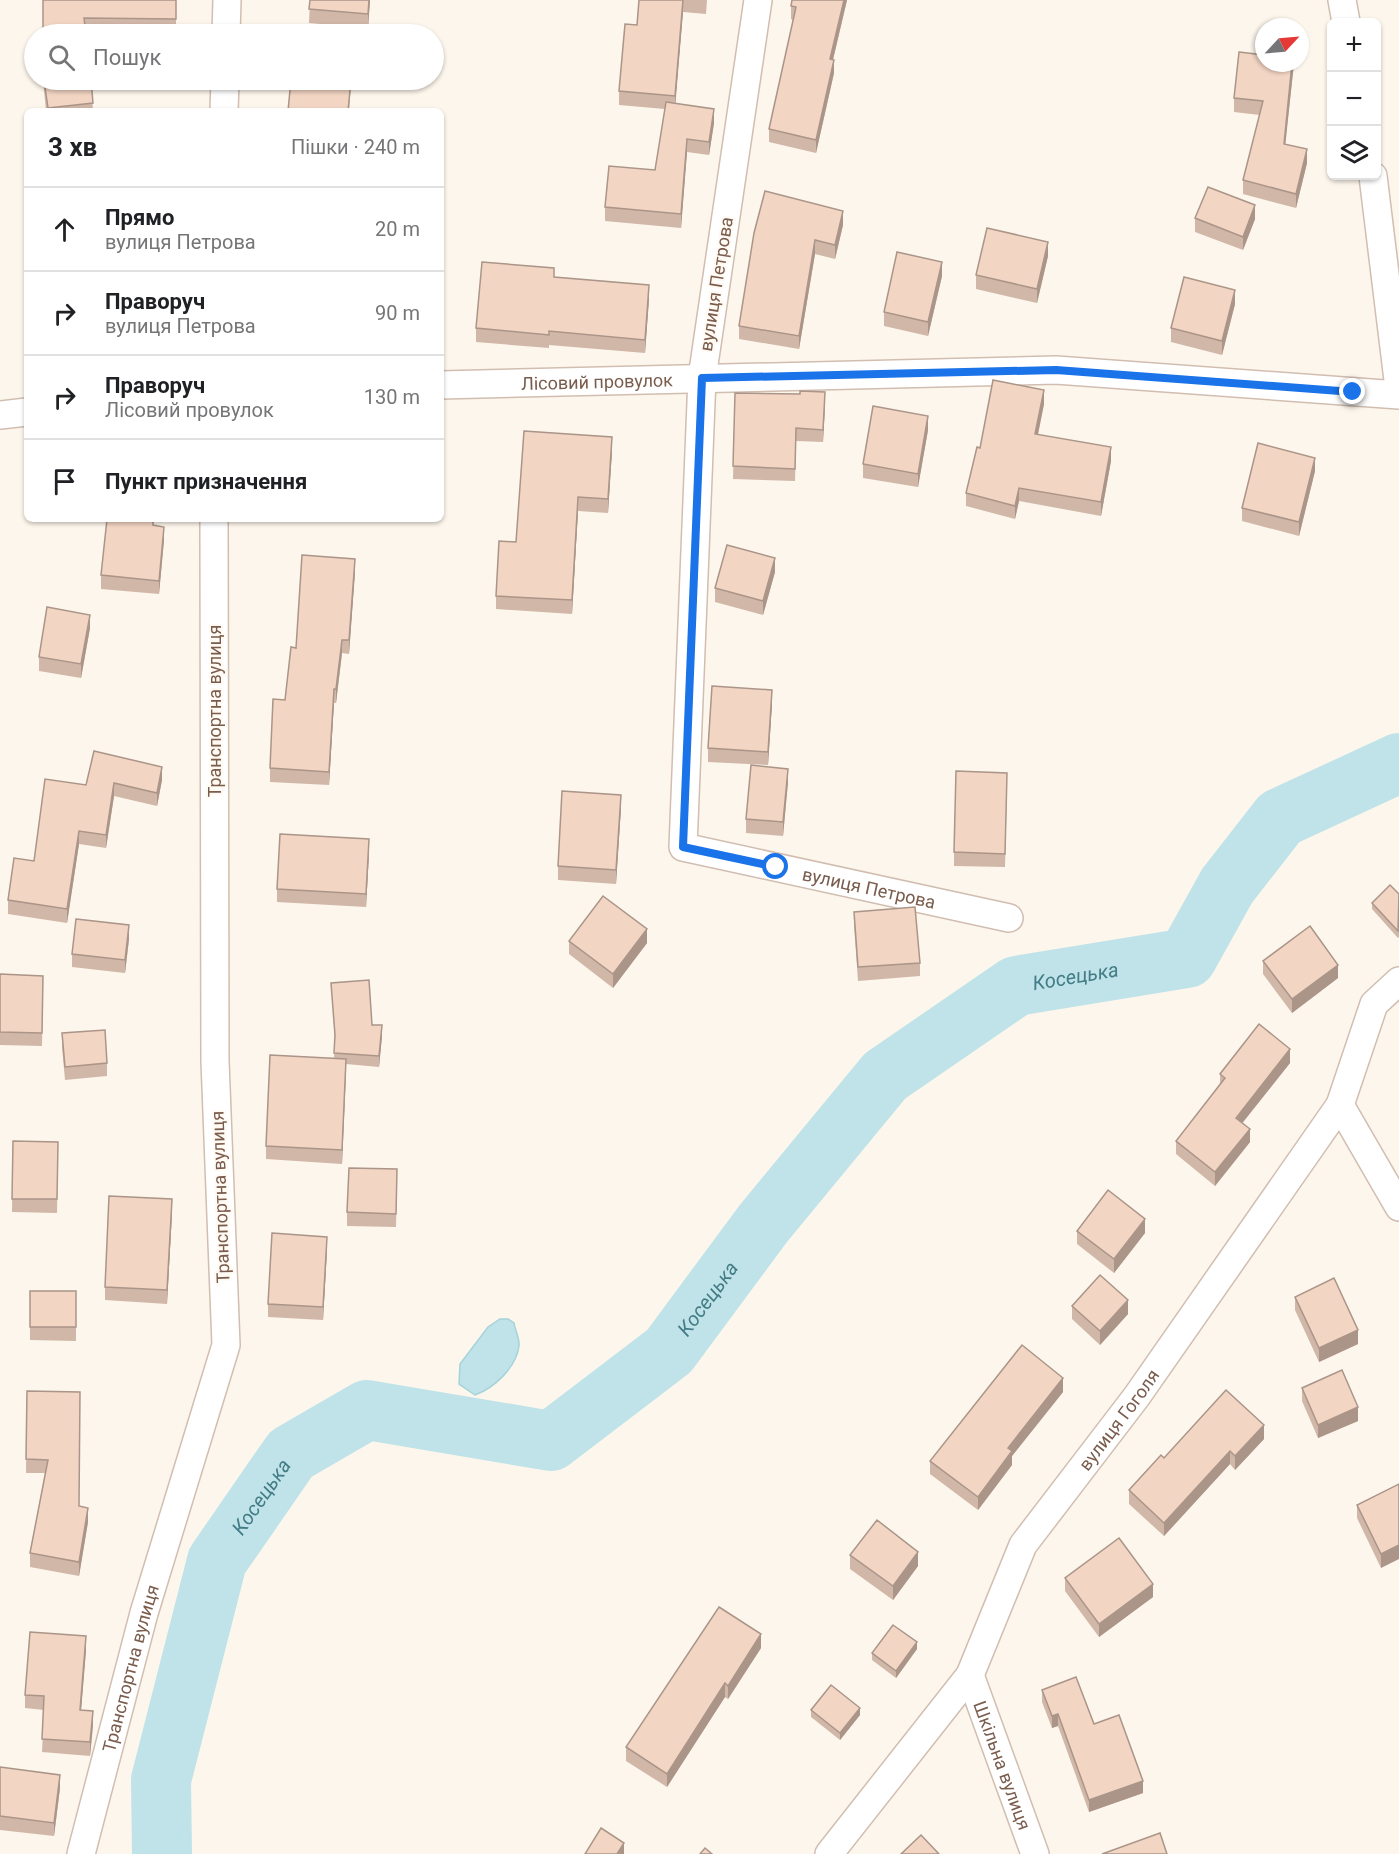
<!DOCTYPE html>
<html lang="uk">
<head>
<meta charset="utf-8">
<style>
  :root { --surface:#fff; --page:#f2f2f2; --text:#202124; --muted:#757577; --line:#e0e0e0 }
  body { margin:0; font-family:Roboto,sans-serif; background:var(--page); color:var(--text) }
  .controls { position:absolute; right:18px; top:18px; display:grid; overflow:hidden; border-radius:9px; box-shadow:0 2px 4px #0004 }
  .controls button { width:54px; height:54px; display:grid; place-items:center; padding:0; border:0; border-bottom:2px solid var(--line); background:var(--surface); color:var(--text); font:30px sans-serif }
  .compass { position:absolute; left:1255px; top:18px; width:54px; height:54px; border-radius:50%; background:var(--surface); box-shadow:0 2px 4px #0004; rotate:64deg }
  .stop { position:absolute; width:18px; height:18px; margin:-14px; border:4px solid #1a73e8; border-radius:50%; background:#fff }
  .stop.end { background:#1a73e8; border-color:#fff; box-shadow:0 2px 6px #0008 }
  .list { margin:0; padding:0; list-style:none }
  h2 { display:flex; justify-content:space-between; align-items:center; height:78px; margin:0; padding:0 24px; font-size:26px }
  h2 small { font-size:20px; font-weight:400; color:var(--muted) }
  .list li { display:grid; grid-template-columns:39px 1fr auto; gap:18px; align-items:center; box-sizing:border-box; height:84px; padding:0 24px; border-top:2px solid var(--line) }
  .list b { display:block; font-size:22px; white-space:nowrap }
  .list p { margin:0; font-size:20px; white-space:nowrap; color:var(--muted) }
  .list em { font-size:20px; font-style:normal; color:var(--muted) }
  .icon { flex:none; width:33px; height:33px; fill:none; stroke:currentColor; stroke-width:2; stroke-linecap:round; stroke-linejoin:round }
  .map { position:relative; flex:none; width:1399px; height:1854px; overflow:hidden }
  .search { position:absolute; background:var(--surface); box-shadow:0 2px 4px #0004; left:24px; top:24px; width:420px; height:66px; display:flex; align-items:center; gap:15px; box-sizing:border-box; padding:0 21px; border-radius:33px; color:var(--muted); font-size:22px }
  .panel { position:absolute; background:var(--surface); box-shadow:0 2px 4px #0004; left:24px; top:108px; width:420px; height:414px; border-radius:9px }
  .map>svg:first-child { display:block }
  .water { fill:#bfe3e8; stroke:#a5d3da; stroke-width:1.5 }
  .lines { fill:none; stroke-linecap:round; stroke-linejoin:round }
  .river { stroke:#bfe3e8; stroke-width:60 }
  .minor-casing { stroke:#d1beb0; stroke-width:30 }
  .minor { stroke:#fff; stroke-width:27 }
  .wall { fill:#d1b7a8 }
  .shaded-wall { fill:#aa9588 }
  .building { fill:#f3d5c3; stroke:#aa9588; stroke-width:1.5 }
  .route { stroke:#1a73e8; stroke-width:8 }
  .labels { text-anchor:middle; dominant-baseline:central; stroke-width:4.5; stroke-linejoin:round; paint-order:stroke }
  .street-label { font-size:18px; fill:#7a5c4d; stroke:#fffaf3 }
  .water-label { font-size:20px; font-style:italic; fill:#437c86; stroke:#fffaf3 }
</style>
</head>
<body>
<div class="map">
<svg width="1399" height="1854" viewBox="0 0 1399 1854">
  <rect width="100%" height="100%" fill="#fdf6ec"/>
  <path class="water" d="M 500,1319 L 508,1319 L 514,1323 C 515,1330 520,1339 519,1346 C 516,1368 494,1388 475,1395 L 459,1384 L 460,1364 L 488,1327 Z"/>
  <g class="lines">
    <path class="river" id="s1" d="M 162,1854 L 161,1780 L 217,1561 L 291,1454 L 367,1410 L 551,1441 L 669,1351 L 763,1224 L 885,1076 L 1016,986 L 1187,958 L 1227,886 L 1280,818 L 1399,763"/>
    <defs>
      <g id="minor">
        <path id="s2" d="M 758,0 L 702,378 L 683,847 L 1009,918"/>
        <polyline points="1342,0 1346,22"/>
        <polyline points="226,34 227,0"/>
        <polyline points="224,111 225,80"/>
        <polyline points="1373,176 1399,388"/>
        <path id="s3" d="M 441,385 L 1056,370 L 1399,395"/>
        <polyline points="0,415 27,412"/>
        <polyline points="1340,1105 1399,1207"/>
        <path id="s4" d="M 970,1675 L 1035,1854"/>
        <path id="s5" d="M 81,1854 L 144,1613 L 226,1345 L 215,1061 L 214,519"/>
        <path id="s6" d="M 829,1854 L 970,1675 L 1023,1545 L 1137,1396 L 1340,1105 L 1374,1004 L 1399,981"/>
      </g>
    </defs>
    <use href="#minor" class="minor-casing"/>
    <use href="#minor" class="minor"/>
  </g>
  <g class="wall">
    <polygon points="43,0 176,0 176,33 85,32"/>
    <polygon points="310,0 370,0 368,28 309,23"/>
    <polygon points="639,0 707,0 706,14 683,12 675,103 714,123 709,155 687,152 681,228 605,221 605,207 655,170 665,109 619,105 619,91 637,25"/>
    <polygon points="847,0 833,60 834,73 816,153 769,142 769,129 793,20 791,19 791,6"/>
    <polygon points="1294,63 1285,144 1307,163 1296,208 1243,194 1243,180 1260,115 1234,112 1234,98"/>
    <polygon points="43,80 91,80 93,111 46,111"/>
    <polygon points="765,191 843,225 835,259 815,254 799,349 739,339 739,326"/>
    <polygon points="1195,218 1255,219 1243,250 1195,232"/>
    <polygon points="1048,256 1037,303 976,289 976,275"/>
    <polygon points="942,276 928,336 884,326 884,312"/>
    <polygon points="554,277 649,299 645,353 549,345 549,348 476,342 476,328"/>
    <polygon points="1235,304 1222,355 1171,342 1171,328"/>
    <polygon points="735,393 825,405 823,442 796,441 795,481 733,479"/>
    <polygon points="1044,404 1038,435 1111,461 1101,516 1019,501 1015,519 966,506 966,493 980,448"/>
    <polygon points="928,430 918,487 863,478 863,464"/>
    <polygon points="612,451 608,513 578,511 572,614 496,609 496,596 516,542"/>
    <polygon points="1315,471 1299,536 1242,521 1242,508"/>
    <polygon points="153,526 164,540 159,594 101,589 101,575"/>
    <polygon points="355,572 349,654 342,653 336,703 334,703 329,785 270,782 270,768 296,648"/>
    <polygon points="775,572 763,615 715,602 715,588"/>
    <polygon points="90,628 81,678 39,671 39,657"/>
    <polygon points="772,704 768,765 708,762 708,748"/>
    <polygon points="94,751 162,780 157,806 114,796 106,848 79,844 67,923 8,914 8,900 34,861 86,785"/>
    <polygon points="788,782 783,836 746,833 746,819"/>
    <polygon points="1007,786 1005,867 954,866 954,852"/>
    <polygon points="621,808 616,884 558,880 558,866"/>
    <polygon points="369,853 366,907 277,902 277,889"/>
    <polygon points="1399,894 1399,937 1398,938 1372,909 1372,903"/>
    <polygon points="854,912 920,963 920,976 858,981 854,925"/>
    <polygon points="129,939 125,973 72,967 72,954"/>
    <polygon points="569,941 647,943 613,988 569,954"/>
    <polygon points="1263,961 1338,978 1292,1013 1263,974"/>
    <polygon points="0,974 43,976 42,1046 0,1045"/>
    <polygon points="331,983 372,1025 382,1036 379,1067 346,1064 342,1164 266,1159 266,1146 334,1059 335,1040"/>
    <polygon points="62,1033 107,1063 107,1076 65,1080 62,1047"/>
    <polygon points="1290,1063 1242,1123 1250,1142 1215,1186 1176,1154 1176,1141 1220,1085 1220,1074"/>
    <polygon points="13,1141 58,1142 57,1213 12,1212"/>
    <polygon points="397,1183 396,1227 347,1226 347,1212"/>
    <polygon points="172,1213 167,1304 105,1300 105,1287"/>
    <polygon points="1077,1231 1145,1233 1114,1273 1077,1244"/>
    <polygon points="327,1250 323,1320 268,1317 268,1304"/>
    <polygon points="30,1291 76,1291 76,1341 30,1340"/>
    <polygon points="1295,1297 1358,1344 1319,1362 1295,1310"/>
    <polygon points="1072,1306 1128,1314 1100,1345 1072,1319"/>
    <polygon points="1302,1388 1358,1421 1318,1438 1302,1401"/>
    <polygon points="27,1391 79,1506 88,1522 79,1576 30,1567 30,1553 45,1473 26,1473"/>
    <polygon points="1063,1392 1012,1456 1012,1465 978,1510 930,1474 930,1461"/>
    <polygon points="1264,1439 1235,1470 1230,1464 1164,1536 1129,1504 1129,1490 1164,1458"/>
    <polygon points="1399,1484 1381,1568 1357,1518 1357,1505"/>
    <polygon points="850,1555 918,1566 893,1600 850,1569"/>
    <polygon points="1065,1578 1153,1597 1099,1637 1065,1591"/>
    <polygon points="761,1648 728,1699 725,1697 667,1787 626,1761 626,1747"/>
    <polygon points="917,1649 896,1678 872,1660 872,1653"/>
    <polygon points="86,1650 81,1710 93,1725 90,1756 42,1752 44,1710 25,1708 25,1695"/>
    <polygon points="1042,1690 1094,1724 1143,1793 1089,1812 1058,1726 1052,1728 1042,1702"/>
    <polygon points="811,1710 860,1715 840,1740 811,1717"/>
    <polygon points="0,1767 60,1788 54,1836 0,1830"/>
  </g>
  <g class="shaded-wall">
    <polygon points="369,0 370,0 368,28 368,14"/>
    <polygon points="683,0 683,12 675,109 675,96"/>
    <polygon points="844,0 847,0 830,72 830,59"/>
    <polygon points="834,60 834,73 816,153 816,140"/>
    <polygon points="1292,63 1294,63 1284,157 1284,144"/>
    <polygon points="351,80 349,111 348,111"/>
    <polygon points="714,109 714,123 709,155 709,142"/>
    <polygon points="687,139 687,152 681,228 681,214"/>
    <polygon points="1307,149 1307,163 1296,208 1296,194"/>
    <polygon points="1255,205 1255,219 1243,250 1243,237"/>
    <polygon points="843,211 843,225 835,259 835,245"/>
    <polygon points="815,240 815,254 799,349 799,336"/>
    <polygon points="1048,242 1048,256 1037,303 1037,289"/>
    <polygon points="942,262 942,276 928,336 928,322"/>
    <polygon points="649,285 649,299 645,353 645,340"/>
    <polygon points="1235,290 1235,304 1222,355 1222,341"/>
    <polygon points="1044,390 1044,404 1035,448 1035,434"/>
    <polygon points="825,392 825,405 823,442 823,430"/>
    <polygon points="928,416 928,430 918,487 918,474"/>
    <polygon points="612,437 612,451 608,513 608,499"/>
    <polygon points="1111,447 1111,461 1101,516 1101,502"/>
    <polygon points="1315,458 1315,471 1299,536 1299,522"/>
    <polygon points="1019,488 1019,501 1015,519 1015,506"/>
    <polygon points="578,497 578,511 572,614 572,600"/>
    <polygon points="164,527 164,540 159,594 159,581"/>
    <polygon points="775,558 775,572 763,615 763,601"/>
    <polygon points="355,559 355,572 349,654 349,640"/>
    <polygon points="90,615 90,628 81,678 81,664"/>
    <polygon points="342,640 342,653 336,703 336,689"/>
    <polygon points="334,689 334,703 329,785 329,772"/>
    <polygon points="772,690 772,704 768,765 768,752"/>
    <polygon points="162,767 162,780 157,806 157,793"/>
    <polygon points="788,769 788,782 783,836 783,822"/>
    <polygon points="114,783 114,796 106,848 106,835"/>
    <polygon points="621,795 621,808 616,884 616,870"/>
    <polygon points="79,831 79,844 67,923 67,909"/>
    <polygon points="369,839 369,853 366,907 366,894"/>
    <polygon points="129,925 129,939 125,973 125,960"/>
    <polygon points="647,929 647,943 613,988 613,974"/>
    <polygon points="1338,965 1338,978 1292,1013 1292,999"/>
    <polygon points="382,1025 382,1036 379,1067 379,1056"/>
    <polygon points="1290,1049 1290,1063 1236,1131 1236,1118"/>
    <polygon points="346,1059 346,1073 342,1164 342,1150"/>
    <polygon points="1250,1129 1250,1142 1215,1186 1215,1172"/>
    <polygon points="172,1199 172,1213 167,1304 167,1290"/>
    <polygon points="1145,1219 1145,1233 1114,1273 1114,1259"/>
    <polygon points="327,1237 327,1250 323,1320 323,1307"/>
    <polygon points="1128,1300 1128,1314 1100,1345 1100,1331"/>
    <polygon points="1358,1330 1358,1344 1319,1362 1319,1348"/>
    <polygon points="1063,1378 1063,1392 1012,1456 1012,1465 978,1510 978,1497 1008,1448"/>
    <polygon points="1358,1407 1358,1421 1318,1438 1318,1425"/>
    <polygon points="1264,1425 1264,1439 1235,1470 1235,1456"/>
    <polygon points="1230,1451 1230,1464 1164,1536 1164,1523"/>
    <polygon points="88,1508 88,1522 79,1576 79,1562"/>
    <polygon points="1399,1545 1399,1559 1381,1568 1381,1554"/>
    <polygon points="918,1552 918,1566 893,1600 893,1586"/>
    <polygon points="1153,1584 1153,1597 1099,1637 1099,1624"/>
    <polygon points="761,1634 761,1648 728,1699 728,1686"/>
    <polygon points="86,1636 86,1650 80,1724 80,1710"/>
    <polygon points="917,1642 917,1649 896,1678 896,1671"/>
    <polygon points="725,1683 725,1697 667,1787 667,1774"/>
    <polygon points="860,1708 860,1715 840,1740 840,1733"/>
    <polygon points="93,1711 93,1725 90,1756 90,1742"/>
    <polygon points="1058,1714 1058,1726 1052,1728 1052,1716"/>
    <polygon points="60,1775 60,1788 54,1836 54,1823"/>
    <polygon points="1143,1781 1143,1793 1089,1812 1089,1800"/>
    <polygon points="624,1843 624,1854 617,1854"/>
  </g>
  <g class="building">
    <polygon points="43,0 176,0 176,19 84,18 86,34 43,34"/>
    <polygon points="310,0 369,0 368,14 309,9"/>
    <polygon points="639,0 683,0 675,96 619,91 625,24 637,25"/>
    <polygon points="792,0 844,0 830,59 834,60 816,140 769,129 796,7 791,6"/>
    <polygon points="1239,52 1264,55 1264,63 1292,63 1284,144 1307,149 1296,194 1243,180 1263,101 1234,98"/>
    <polygon points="44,80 91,80 93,103 48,108"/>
    <polygon points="291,80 351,80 348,111 288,111"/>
    <polygon points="666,102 714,109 709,142 687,139 681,214 605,207 609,166 655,170"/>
    <polygon points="1208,187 1255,205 1243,237 1195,218"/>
    <polygon points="765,191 843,211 835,245 815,240 799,336 739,326 754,233"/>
    <polygon points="987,228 1048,242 1037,289 976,275"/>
    <polygon points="897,252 942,262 928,322 884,312"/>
    <polygon points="482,262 554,268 554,277 649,285 645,340 549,331 549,335 476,328"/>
    <polygon points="1184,277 1235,290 1222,341 1171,328"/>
    <polygon points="993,380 1044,390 1035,434 1111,447 1101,502 1019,488 1015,506 966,493 977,447 980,448"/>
    <polygon points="800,391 825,392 823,430 796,428 795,469 733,466 735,393 800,394"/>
    <polygon points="873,406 928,416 918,474 863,464"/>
    <polygon points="524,431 612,437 608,499 578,497 572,600 496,596 499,541 516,542"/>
    <polygon points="1258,443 1315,458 1299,522 1242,508"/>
    <polygon points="107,519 153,519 153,525 164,527 159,581 101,575"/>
    <polygon points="727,545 775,558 763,601 715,588"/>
    <polygon points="302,555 355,559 349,640 342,640 336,689 334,689 329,772 270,768 273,699 285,700 291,647 296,648"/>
    <polygon points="47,607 90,615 81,664 39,657"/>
    <polygon points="712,686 772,690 768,752 708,748"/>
    <polygon points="94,751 162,767 157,793 114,783 106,835 79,831 67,909 8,900 14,858 34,861 45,779 86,785"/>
    <polygon points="751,765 788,769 783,822 746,819"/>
    <polygon points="956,771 1007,773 1005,854 954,852"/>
    <polygon points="562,791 621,795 616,870 558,866"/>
    <polygon points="280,834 369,839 366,894 277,889"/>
    <polygon points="1390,885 1399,894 1398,931 1372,903"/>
    <polygon points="603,896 647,929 613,974 569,941"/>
    <polygon points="915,907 920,963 858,967 854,912"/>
    <polygon points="76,919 129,925 125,960 72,954"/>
    <polygon points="1310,926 1338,965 1292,999 1263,961"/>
    <polygon points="0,974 43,976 42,1033 0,1032"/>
    <polygon points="369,980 372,1025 382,1025 379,1056 334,1053 335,1035 331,983"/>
    <polygon points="1259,1024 1290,1049 1236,1118 1250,1129 1215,1172 1176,1141 1225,1078 1220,1074"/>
    <polygon points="105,1030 107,1063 65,1067 62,1033"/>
    <polygon points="270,1055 346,1059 342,1150 266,1146"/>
    <polygon points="13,1141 58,1142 57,1199 12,1199"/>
    <polygon points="349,1168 397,1169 396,1214 347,1212"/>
    <polygon points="1108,1190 1145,1219 1114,1259 1077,1231"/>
    <polygon points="109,1196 172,1199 167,1290 105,1287"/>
    <polygon points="272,1233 327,1237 323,1307 268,1304"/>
    <polygon points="1100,1275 1128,1300 1100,1331 1072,1306"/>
    <polygon points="1334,1278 1358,1330 1319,1348 1295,1297"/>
    <rect x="30" y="1291" width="46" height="36"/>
    <polygon points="1022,1345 1063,1378 1008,1448 1012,1451 978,1497 930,1461"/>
    <polygon points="1342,1370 1358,1407 1318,1425 1302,1388"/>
    <polygon points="1226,1390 1264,1425 1235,1456 1230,1451 1164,1523 1129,1490 1161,1455 1164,1458"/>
    <polygon points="27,1391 80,1392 79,1506 88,1508 79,1562 30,1553 48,1460 26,1459"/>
    <polygon points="1399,1484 1399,1545 1381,1554 1357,1505"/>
    <polygon points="877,1520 918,1552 893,1586 850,1555"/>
    <polygon points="1119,1538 1153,1584 1099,1624 1065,1578"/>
    <polygon points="719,1607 761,1634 728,1686 725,1683 667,1774 626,1747"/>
    <polygon points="893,1625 917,1642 896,1671 872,1653"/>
    <polygon points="30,1632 86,1636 80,1710 93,1711 90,1742 42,1739 44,1696 25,1695"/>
    <polygon points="1076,1677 1094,1724 1119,1715 1143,1781 1089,1800 1058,1714 1052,1716 1042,1690"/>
    <polygon points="831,1685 860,1708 840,1733 811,1710"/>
    <polygon points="0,1767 60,1775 54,1823 0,1816"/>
    <polygon points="601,1828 624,1843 617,1854 585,1854"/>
    <polygon points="1160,1833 1167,1854 1102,1854"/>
    <polygon points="921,1835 939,1854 901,1854"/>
    <polygon points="705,1848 712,1854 700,1854"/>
  </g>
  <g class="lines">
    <polyline class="route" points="776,867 683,847 702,378 1056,370 1353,392"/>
  </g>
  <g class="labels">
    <g class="street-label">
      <text transform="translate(716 284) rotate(-81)">вулиця Петрова</text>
      <text stroke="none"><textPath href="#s3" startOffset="156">Лісовий провулок</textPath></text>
      <text transform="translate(214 711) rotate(-90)">Транспортна вулиця</text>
      <text stroke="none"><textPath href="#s2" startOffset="1042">вулиця Петрова</textPath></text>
      <text transform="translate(220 1197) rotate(-92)">Транспортна вулиця</text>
      <text stroke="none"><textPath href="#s6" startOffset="526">вулиця Гоголя</textPath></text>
      <text stroke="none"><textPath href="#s5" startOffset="192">Транспортна вулиця</textPath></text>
      <text stroke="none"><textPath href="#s4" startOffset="96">Шкільна вулиця</textPath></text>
    </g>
    <g class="water-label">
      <text stroke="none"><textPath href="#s1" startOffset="1422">Косецька</textPath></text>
      <text stroke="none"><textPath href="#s1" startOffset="918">Косецька</textPath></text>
      <text stroke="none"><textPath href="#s1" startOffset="378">Косецька</textPath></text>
    </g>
  </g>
</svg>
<div class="controls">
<button>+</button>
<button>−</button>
<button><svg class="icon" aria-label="layers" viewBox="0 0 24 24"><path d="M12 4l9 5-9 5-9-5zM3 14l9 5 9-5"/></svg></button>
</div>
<svg class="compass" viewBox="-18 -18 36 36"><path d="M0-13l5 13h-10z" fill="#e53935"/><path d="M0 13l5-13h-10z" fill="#757577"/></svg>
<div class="stop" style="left:776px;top:867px"></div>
<div class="stop end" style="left:1353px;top:392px"></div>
<div class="search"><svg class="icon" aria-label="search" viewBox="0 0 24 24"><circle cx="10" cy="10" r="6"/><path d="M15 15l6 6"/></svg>Пошук</div>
<section class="panel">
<h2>3 хв<small>Пішки · 240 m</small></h2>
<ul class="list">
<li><svg class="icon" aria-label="ahead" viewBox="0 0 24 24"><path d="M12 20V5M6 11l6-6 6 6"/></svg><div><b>Прямо</b><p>вулиця Петрова</p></div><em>20 m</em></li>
<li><svg class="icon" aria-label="right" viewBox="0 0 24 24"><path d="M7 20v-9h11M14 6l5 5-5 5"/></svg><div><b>Праворуч</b><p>вулиця Петрова</p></div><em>90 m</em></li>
<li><svg class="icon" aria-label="right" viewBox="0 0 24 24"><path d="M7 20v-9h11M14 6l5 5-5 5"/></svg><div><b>Праворуч</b><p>Лісовий провулок</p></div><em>130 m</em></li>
<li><svg class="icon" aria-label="arrive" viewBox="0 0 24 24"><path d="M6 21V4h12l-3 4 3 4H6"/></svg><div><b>Пункт призначення</b></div></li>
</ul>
</section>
</div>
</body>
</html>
